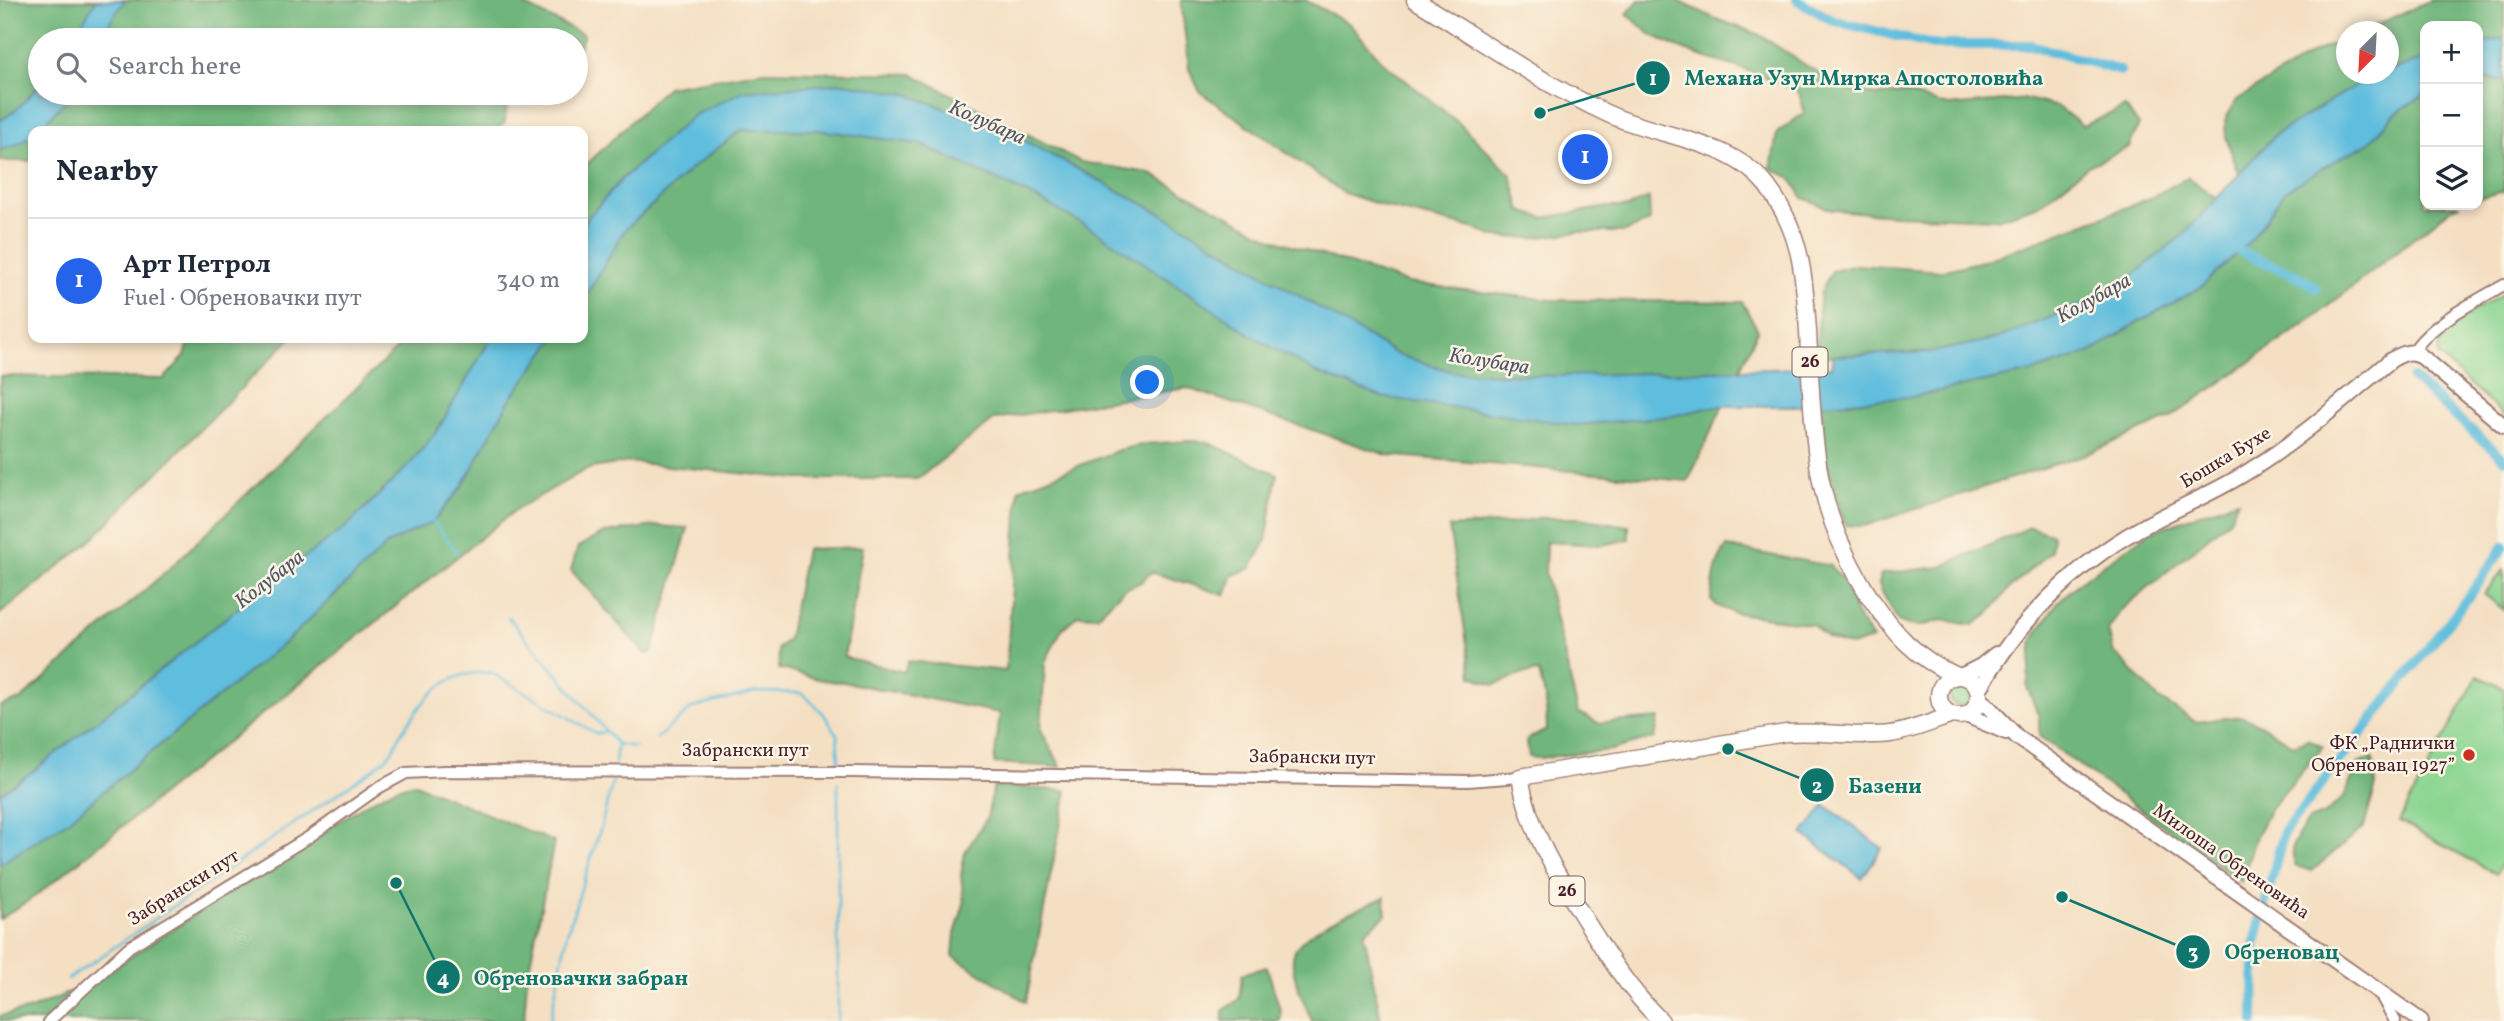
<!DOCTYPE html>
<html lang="en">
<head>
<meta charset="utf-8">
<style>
  :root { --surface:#fff; --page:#f2f2f3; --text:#1f2937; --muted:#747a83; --line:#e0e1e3; --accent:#2563eb }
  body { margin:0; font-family:Vollkorn,serif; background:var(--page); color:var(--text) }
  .controls { position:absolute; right:21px; top:21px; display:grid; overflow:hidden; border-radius:14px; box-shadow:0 4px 10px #0003 }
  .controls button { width:63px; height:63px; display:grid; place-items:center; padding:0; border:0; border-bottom:2px solid var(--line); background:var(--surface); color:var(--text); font:35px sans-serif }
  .compass { position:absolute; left:2336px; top:21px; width:63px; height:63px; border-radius:50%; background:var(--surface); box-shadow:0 4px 10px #0003; rotate:204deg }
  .you { position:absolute; left:1148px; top:383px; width:24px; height:24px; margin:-18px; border:5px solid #fff; border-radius:50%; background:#1a73e8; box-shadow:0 0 0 10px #1a73e833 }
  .badge { display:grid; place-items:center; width:46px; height:46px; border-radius:50%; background:var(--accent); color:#fff; font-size:23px; font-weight:700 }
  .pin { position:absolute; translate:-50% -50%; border:4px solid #fff; box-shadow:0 2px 7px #0006 }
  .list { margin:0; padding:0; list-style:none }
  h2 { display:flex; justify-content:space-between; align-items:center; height:91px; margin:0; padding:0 28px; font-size:30px }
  h2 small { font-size:23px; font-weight:400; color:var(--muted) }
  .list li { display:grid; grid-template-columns:46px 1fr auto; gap:21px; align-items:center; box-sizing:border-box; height:126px; padding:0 28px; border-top:2px solid var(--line) }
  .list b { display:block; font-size:26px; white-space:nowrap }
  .list p { margin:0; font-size:23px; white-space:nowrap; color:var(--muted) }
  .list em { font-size:23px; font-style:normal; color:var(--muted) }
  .icon { flex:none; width:38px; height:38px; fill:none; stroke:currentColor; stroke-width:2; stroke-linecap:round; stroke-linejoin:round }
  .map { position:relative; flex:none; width:2504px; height:1021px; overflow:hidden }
  .search { position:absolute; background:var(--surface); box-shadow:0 4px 10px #0003; left:28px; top:28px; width:560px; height:77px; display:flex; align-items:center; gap:18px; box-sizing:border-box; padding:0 24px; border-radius:38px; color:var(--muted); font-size:26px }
  .panel { position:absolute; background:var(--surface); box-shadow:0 4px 10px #0003; left:28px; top:126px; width:560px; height:217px; border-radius:14px }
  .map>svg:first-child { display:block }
  .green { fill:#8bd591; stroke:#6a7a5e; stroke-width:2 }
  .forest { fill:#70b67b; stroke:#5d6a53; stroke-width:2 }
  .water { fill:#5ebddd; stroke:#546e84; stroke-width:2 }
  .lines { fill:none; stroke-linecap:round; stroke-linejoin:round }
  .stream { stroke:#5ebddd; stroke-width:2.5 }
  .canal { stroke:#5ebddd; stroke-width:10 }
  .street-casing { stroke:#9f7f76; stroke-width:14 }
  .secondary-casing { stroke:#9f7f76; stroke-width:18 }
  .primary-casing { stroke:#9f7f76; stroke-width:19 }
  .street { stroke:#fff; stroke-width:10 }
  .secondary { stroke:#fff; stroke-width:14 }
  .primary { stroke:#fff; stroke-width:16 }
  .poi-dot { fill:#c8321e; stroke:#fcf5e5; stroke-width:2.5 }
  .labels { text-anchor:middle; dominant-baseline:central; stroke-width:5; stroke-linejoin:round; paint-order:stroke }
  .shield { fill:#fcf5e5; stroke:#7f5f63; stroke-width:2 }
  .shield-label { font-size:18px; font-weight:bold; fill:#4a1f2b }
  .street-label { font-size:19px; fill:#4a1f2b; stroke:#fcf5e5 }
  .poi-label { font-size:19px; fill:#4a1f2b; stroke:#fcf5e5; text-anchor:end }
  .water-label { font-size:21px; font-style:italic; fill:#515669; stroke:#fcf5e5 }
  .leader { fill:none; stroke:#0f766e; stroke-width:2.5 }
  .callout-dot { fill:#0f766e; stroke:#fcf5e5; stroke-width:2.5 }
  .mark-label { font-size:21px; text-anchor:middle; font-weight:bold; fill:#fff }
  .callout-label { font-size:21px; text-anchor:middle; font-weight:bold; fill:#0f766e; stroke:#fcf5e5; stroke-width:5; stroke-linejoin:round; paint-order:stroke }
</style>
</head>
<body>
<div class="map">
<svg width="2504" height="1021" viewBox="0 0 2504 1021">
  <rect width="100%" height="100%" fill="#fcf5e5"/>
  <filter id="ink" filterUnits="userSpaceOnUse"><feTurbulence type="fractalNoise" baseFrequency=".0143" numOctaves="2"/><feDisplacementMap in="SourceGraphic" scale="14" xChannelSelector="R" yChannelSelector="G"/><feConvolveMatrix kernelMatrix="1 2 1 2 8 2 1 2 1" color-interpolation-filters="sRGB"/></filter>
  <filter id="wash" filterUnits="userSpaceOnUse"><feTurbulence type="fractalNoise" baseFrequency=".00686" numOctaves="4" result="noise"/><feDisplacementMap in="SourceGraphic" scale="28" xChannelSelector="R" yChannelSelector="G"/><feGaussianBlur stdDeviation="1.57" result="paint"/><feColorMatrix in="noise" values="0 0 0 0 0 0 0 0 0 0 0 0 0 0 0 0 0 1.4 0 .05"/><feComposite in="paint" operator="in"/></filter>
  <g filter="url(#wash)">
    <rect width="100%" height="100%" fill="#f4dfc2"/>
    <g class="green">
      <path d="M 2504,293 L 2504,416 L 2439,356 C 2432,328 2483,306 2504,293 Z"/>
      <polygon points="2504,570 2504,610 2484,594"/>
      <polygon points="2478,675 2504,689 2504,859 2496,874 2399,821"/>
      <circle cx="1960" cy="696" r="10"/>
    </g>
    <g class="forest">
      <polygon points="0,0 514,0 584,35 576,55 576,40 40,40 40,93 508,93 505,122 495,131 33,131 33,161 0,161"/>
      <polygon points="1181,0 1305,0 1350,24 1384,63 1460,124 1511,175 1521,211 1543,218 1608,207 1628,207 1649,198 1650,221 1625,232 1577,232 1532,238 1495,237 1476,229 1393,209 1344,193 1200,92 1189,69"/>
      <polygon points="1639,0 1676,0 1716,19 1758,34 1824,77 1853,92 1879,95 1905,93 1948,106 2027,99 2058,107 2083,126 2125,107 2139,125 2129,147 2088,166 2039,205 1997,219 1895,215 1832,210 1803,198 1790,177 1771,169 1777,133 1804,113 1799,92 1744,69 1700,56 1672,45 1650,34 1627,14"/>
      <polygon points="2431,0 2504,0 2504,39 2478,43 2478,26 2425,26 2425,59 2389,71 2388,32 2361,32"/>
      <polygon points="2346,38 2346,74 2382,74 2370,77 2275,135 2239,174 2226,137 2225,120 2237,100 2313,53"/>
      <polygon points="764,71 912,74 1081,162 1149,173 1270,238 1408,283 1550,300 1742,302 1758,330 1688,481 1387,455 1187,388 995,419 917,479 798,479 628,462 587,469 514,511 37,895 0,919 0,706 21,699 169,569 408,338 583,338 583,168 667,87"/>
      <polygon points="2478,79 2504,80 2504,191 2478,198"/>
      <polygon points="2425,94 2425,205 2461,205 2452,208 2313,318 2170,418 2089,453 1864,526 1845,525 1826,461 1821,404 1912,396 2032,372 2089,353 2138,322 2251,240 2285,191 2327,165 2370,142 2395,114"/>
      <polygon points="2188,177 2217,199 2185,233 2112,293 2056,317 1999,338 1933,352 1834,356 1820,356 1816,351 1821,291 1832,271 1857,265 1942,271 1986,260 2115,212 2152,197"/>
      <polygon points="190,338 291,338 88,543 0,614 0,376 164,379 185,356"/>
      <path d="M 1188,441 L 1207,442 L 1277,474 L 1266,541 L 1251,568 L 1233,575 L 1225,595 L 1151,572 L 1141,582 L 1123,590 L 1097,616 L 1078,615 L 1062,629 L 1045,662 L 1041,730 L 1061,767 L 994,763 L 1000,713 L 844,682 C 818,682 804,673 779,669 L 778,648 L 788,639 L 806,549 L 863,547 L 844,657 L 904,672 L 908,661 L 1006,671 L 1019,489 L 1119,450 L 1144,444 Z"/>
      <polygon points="2238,500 2230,519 2121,610 2108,630 2113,651 2158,698 2196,722 2240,716 2260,724 2293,745 2308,739 2323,747 2270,809 2256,836 2241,882 2039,736 2039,716 2027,687 2033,639 2058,602 2081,581 2150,532"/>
      <polygon points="1539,518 1579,518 1629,526 1629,539 1603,545 1546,542 1545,573 1578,712 1598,723 1659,718 1655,738 1611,750 1539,758 1529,757 1527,739 1547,730 1546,700 1539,672 1523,674 1494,685 1472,676 1449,527 1514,523"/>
      <polygon points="655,526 688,528 652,652 645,654 571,570 578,547 604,533"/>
      <polygon points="2030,527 2053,535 2051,551 2008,590 1989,614 1973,625 1941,620 1922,626 1908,625 1898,621 1881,590 1879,583 1881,574 1940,567"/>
      <path d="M 1727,547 L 1831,566 L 1844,582 L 1859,620 L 1873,639 L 1851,646 L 1827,638 L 1813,625 L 1732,612 L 1717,606 L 1711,600 C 1714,581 1714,563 1727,547 Z"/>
      <polygon points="2373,758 2376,785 2364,827 2312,871 2295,866 2292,849 2298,835 2309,820 2325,814 2344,797 2358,764"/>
      <polygon points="413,783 554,842 527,979 524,1021 0,1021 0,1016 31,1009 85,986 367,803 394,789"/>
      <polygon points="994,785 1067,791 1026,1002 953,956 955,934 964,904 961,875 965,852 987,818"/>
      <path d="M 1385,897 L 1386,915 L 1364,933 L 1381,1021 L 1312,1021 C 1305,1004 1288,971 1294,953 C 1301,930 1363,907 1385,897 Z"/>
      <polygon points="1267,967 1281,1013 1280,1021 1223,1021 1223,1011 1239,999 1242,974"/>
    </g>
    <g class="water">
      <polygon points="96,0 125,0 98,40 72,40"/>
      <polygon points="2504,39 2504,80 2478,79 2478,43"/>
      <polygon points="2425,59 2425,94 2395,114 2370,142 2327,165 2285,191 2251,240 2200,288 2138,322 2089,353 2032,372 1911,397 1799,406 1716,406 1673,416 1576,425 1381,397 1317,373 1259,340 1099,233 1036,198 920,144 818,130 741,130 692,168 624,231 583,301 583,223 622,179 694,115 743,91 844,83 907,94 1014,135 1164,215 1398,355 1454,372 1557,376 1832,367 1834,356 1933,352 1999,338 2112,293 2185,233 2275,135 2370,77 2388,74 2389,71"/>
      <polygon points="40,84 40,93 73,93 37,131 33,131 33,135 16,145 0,150 0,121 17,109"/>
      <polygon points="491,338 555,338 509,401 462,487 433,522 389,543 289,639 66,822 0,864 0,793 35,770 267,585 346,527 409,465 437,431"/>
      <polygon points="1825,805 1882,848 1862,878 1803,834"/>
    </g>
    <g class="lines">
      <g class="stream">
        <polyline points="431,519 457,552"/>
        <polyline points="508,617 617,744 634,747"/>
        <polyline points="657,738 692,708 756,692 802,693 823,713 837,734 839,765"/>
        <polyline points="615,763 617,745"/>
        <path d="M 68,979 L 372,770 C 377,765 384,761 388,756 C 395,749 397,739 402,732 C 427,696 445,669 492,673 L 597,734 L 606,731"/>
        <polyline points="550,1021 567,933 601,827 613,780"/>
        <polyline points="838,1021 838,782"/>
      </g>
      <g class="canal">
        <polyline points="1797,0 1834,21 1933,45 2031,45 2120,71"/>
        <polyline points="2227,246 2298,276 2316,288"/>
        <polyline points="2412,378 2504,459"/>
        <polyline points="2254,1021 2255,942 2284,832 2472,592 2504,546"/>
      </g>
    </g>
  </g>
  <g filter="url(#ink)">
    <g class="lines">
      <defs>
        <g id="street">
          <path d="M 2413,352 C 2430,324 2476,301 2504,285"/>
          <polyline points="2380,994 2395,1021"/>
          <polyline points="49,1021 129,947 309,837 380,787 406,773 445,771 852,772 1468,781 1520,777"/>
        </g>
        <g id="secondary">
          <polyline points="1963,675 1981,666 1996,654"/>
          <path d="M 1979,690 C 2016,624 2073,566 2139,529 C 2176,508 2217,492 2252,469 C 2302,438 2346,397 2391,360 C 2402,354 2410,349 2421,356 L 2504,426"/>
          <polyline points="1979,697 2017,737 2421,1021"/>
          <polyline points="1966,715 2006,732"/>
        </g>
        <g id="primary">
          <path d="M 1415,0 C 1478,38 1539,82 1606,113 C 1657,138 1729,138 1767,186 C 1802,232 1804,276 1808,331 C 1810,373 1811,415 1817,457 C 1823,507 1844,557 1871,599 C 1895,634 1916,658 1955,675"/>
          <circle cx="1959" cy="696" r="20"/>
          <path d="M 1661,1021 C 1628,989 1605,952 1581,913 C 1554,870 1529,829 1520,777 L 1786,733 C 1821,730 1857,738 1890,734 C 1911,731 1932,722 1952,715"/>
        </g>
      </defs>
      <use href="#street" class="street-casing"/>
      <use href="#secondary" class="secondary-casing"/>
      <use href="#primary" class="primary-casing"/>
      <use href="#street" class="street"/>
      <use href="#secondary" class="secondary"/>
      <use href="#primary" class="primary"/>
    </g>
  </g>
  <circle class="poi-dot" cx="2469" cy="755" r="7"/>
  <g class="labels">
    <g class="shield">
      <rect x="1792.5" y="347.5" width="35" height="29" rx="5"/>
      <rect x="1549.5" y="876.5" width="35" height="29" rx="5"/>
    </g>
    <g class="shield-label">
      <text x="1810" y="362">26</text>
      <text x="1567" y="891">26</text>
    </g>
    <g class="street-label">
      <text transform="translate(2226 458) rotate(-31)">Бошка Бухе</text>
      <text x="745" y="751">Забрански пут</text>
      <text transform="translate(1312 758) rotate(1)">Забрански пут</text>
      <text transform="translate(2231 862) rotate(35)">Милоша Обреновића</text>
      <text transform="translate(184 888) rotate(-32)">Забрански пут</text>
    </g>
    <g class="poi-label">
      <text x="2455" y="744">ФК „Раднички<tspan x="2455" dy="22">Обреновац 1927”</tspan></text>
    </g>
    <g class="water-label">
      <text transform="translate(987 123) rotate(24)">Колубара</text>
      <text transform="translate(2094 299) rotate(-29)">Колубара</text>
      <text transform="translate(1489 362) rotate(9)">Колубара</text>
      <text transform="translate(270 580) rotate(-38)">Колубара</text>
    </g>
  </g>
  <path class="leader" d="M1540 113L1653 78M1728 749L1817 785M2062 897L2193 952M396 883L443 977"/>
  <g class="callout-dot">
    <circle cx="1540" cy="113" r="7"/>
    <circle cx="1728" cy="749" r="7"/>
    <circle cx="2062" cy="897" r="7"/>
    <circle cx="396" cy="883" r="7"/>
    <circle cx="1653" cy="78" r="18"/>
    <circle cx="1817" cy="785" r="18"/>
    <circle cx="2193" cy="952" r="18"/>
    <circle cx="443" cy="977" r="18"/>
  </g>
  <g class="mark-label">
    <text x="1653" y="85">1</text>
    <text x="1817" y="793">2</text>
    <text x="2193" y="959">3</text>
    <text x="443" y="985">4</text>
  </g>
  <g class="callout-label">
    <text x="1864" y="85">Механа Узун Мирка Апостоловића</text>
    <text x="1885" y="793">Базени</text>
    <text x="2282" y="959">Обреновац</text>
    <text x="581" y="985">Обреновачки забран</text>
  </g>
</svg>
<div class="controls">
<button>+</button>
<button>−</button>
<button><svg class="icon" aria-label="layers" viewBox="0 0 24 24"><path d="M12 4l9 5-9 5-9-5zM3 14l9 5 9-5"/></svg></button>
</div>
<svg class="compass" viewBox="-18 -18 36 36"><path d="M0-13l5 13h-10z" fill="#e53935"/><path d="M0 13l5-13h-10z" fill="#747a83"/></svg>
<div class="you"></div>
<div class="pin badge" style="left:1585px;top:157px">1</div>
<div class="search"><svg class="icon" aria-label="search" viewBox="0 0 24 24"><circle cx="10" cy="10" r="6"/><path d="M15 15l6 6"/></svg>Search here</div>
<section class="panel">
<h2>Nearby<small></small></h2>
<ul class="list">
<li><span class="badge">1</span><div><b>Арт Петрол</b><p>Fuel · Обреновачки пут</p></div><em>340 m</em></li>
</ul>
</section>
</div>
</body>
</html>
